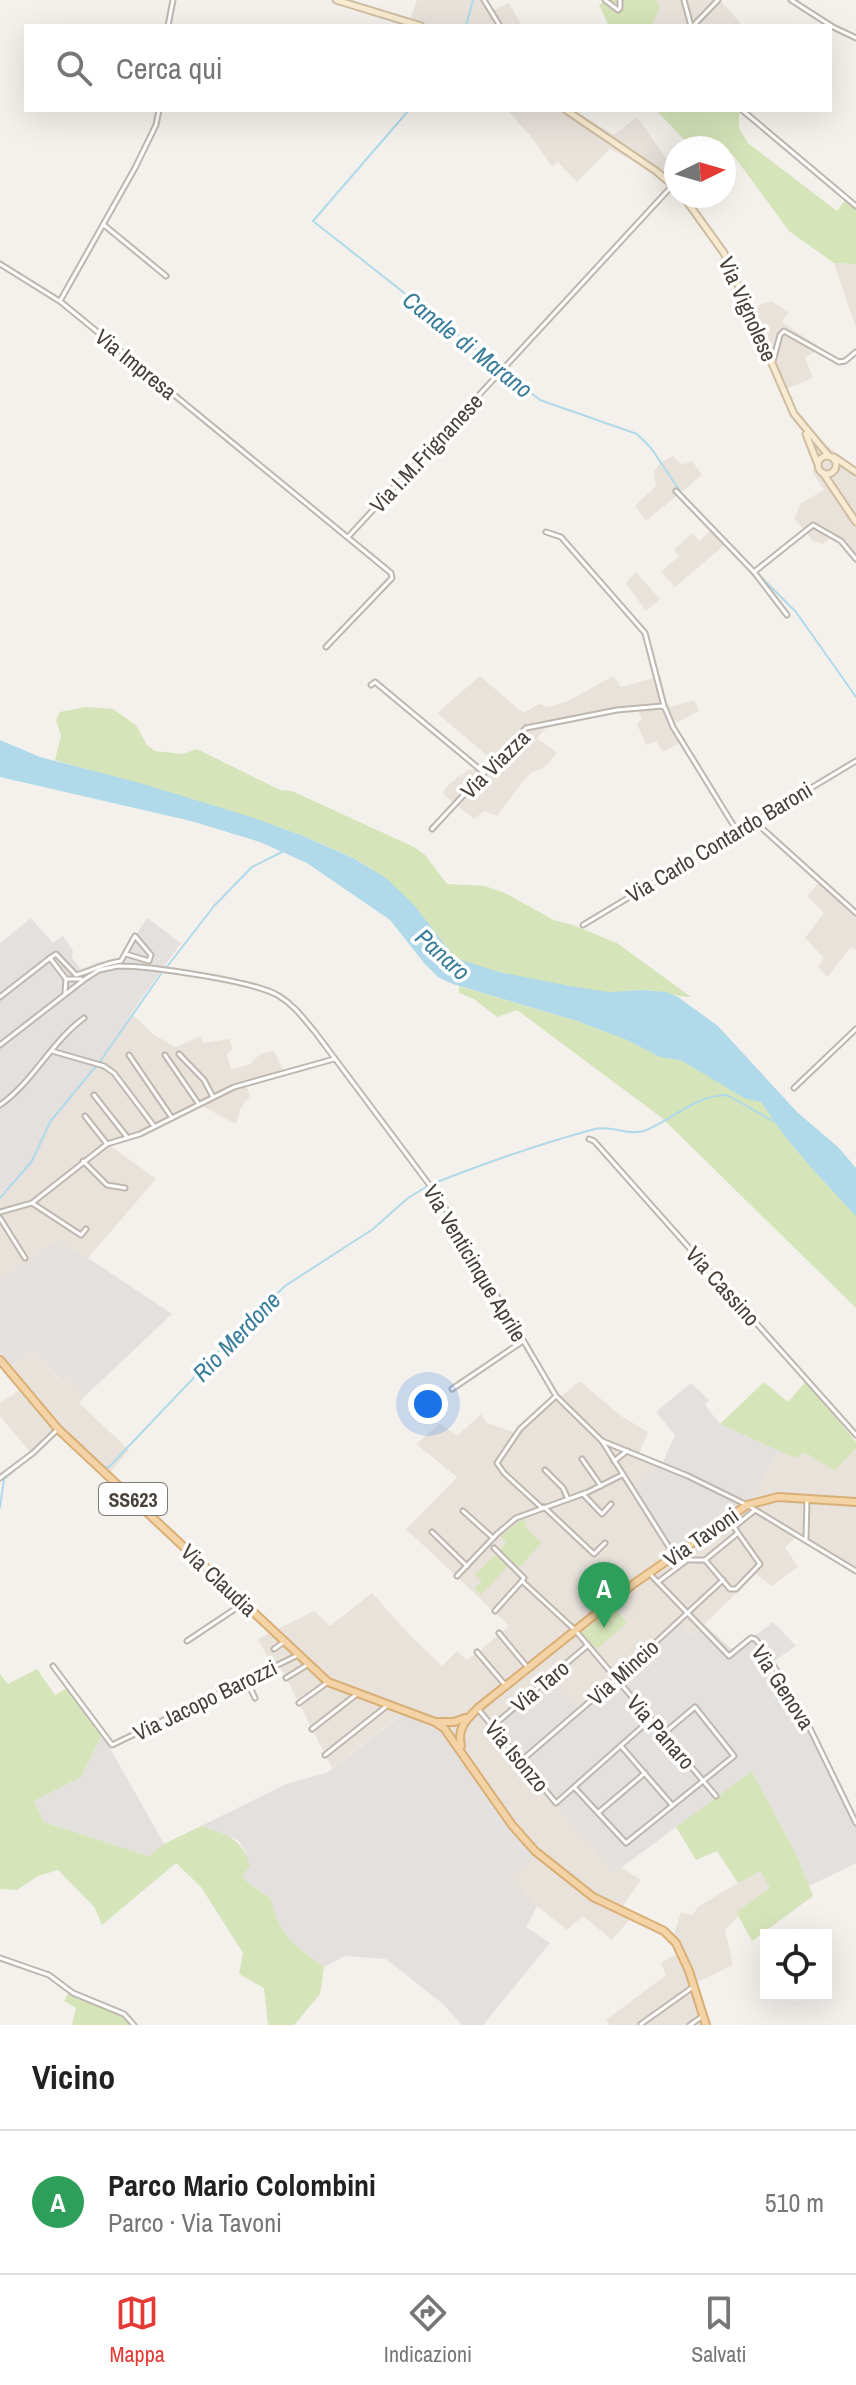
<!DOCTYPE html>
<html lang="it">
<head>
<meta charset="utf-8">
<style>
  :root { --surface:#fff; --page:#f2f2f2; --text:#222; --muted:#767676; --line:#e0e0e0; --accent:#e33a35 }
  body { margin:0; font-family:"Archivo Narrow",sans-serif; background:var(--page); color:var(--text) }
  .controls { position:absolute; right:24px; bottom:24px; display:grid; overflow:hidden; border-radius:0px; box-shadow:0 8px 32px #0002 }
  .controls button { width:72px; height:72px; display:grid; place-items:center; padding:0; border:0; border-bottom:2px solid var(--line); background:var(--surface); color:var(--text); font:40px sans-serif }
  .compass { position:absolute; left:664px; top:136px; width:72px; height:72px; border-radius:50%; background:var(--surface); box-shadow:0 8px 32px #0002; rotate:85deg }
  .you { position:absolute; left:428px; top:1404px; width:28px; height:28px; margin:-20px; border:6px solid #fff; border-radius:50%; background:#1a73e8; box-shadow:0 0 0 12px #1a73e833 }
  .badge { display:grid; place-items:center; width:52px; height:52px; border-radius:50%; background:var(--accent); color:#fff; font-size:26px; font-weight:700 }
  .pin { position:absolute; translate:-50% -66px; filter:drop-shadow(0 2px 4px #0008) }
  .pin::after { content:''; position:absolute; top:42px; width:28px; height:24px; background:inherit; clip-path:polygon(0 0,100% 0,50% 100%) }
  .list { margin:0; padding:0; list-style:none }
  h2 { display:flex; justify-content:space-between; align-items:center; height:104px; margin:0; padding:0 32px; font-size:34px }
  h2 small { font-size:26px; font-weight:400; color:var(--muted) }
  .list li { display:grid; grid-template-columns:52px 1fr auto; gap:24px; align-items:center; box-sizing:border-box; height:144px; padding:0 32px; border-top:2px solid var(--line) }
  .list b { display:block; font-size:30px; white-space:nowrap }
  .list p { margin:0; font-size:26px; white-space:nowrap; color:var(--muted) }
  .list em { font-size:26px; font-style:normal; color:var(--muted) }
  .icon { flex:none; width:44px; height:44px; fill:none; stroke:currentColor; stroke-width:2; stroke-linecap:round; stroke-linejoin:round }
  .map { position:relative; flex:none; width:856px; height:2025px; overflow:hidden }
  .search { position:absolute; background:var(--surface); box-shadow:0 8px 32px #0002; left:24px; right:24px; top:24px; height:88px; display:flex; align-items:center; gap:20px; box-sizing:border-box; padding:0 28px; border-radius:0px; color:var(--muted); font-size:30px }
  .sheet { height:248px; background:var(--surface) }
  nav { display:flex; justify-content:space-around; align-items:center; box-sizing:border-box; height:112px; border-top:2px solid var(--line); background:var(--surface); font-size:22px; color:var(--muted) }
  nav a { display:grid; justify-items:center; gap:4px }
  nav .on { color:var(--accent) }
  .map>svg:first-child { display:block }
  .residential { fill:#e8e2db }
  .industrial { fill:#e4e0dd }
  .green { fill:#d6e4ba }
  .parking { fill:#e4e2e0 }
  .water { fill:#b0d9e9 }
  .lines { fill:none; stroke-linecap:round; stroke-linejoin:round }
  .stream { stroke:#b0d9e9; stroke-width:2 }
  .river { stroke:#b0d9e9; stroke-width:7 }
  .street-casing { stroke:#bfb7af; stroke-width:7 }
  .secondary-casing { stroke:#cebda1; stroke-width:9 }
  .primary-casing { stroke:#d8af77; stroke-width:10 }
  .street { stroke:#fff; stroke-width:3 }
  .secondary { stroke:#f9ebd1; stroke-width:5 }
  .primary { stroke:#f4d4a6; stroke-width:6 }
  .labels { text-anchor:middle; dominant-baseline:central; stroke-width:7; stroke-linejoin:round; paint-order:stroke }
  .shield { fill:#fff; stroke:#7f7a75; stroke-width:2 }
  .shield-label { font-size:20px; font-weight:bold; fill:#48413a }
  .street-label { font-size:22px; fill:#48413a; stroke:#fff }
  .water-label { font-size:24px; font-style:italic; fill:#3a7d9a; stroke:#fff }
</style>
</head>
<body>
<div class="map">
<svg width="856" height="2025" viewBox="0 0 856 2025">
  <rect width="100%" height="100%" fill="#f4f1ec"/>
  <g class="residential">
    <polygon points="417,0 487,0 494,10 509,3 522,26 408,26"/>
    <polygon points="656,0 720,0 743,26 655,26 653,23 660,7"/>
    <polygon points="507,110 573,110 614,135 637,117 666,158 676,161 676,191 643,165 610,149 577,182 558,162 552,167 533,139"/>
    <polygon points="834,263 856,264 856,328"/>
    <polygon points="771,301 789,312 782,322 821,348 805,358 813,378 786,389 752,308"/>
    <polygon points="816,437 856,468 856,559 833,537 822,544 812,540 794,518 801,503 824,490 812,471 817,467 812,458"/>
    <polygon points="673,456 682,465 692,461 702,475 646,521 635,506 656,486 654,471 660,463"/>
    <polygon points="714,528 728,542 675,587 661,572 679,556 674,550 692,533 699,541"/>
    <polygon points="636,572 660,599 646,611 626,583"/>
    <polygon points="480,676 523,713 539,704 549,707 568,701 613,676 621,687 661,676 666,701 671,707 694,700 699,711 674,724 684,741 663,752 656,741 646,745 637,724 642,718 637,709 546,728 537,738 557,753 545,767 531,773 524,780 497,816 484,811 474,819 443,794 446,787 459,776 469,770 483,767 491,759 437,713"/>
    <polygon points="822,879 856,910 856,950 851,947 827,977 818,966 824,958 805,938 824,913 807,896"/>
    <polygon points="131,1013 154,1035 176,1047 201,1036 203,1043 229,1039 233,1049 227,1054 231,1069 249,1065 260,1054 274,1051 284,1072 246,1084 250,1096 240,1109 236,1124 202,1106 111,1146 156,1179 88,1258 58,1242 0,1279 0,1191 22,1177 54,1118 86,1076 98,1069"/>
    <polygon points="34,1349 59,1379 68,1376 85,1396 79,1403 129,1450 108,1475 59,1431 31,1453 0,1416 0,1403 25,1387 10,1367"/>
    <polygon points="580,1381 621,1416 648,1432 639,1454 663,1462 746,1507 779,1450 795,1457 803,1452 835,1470 856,1448 856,1573 797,1537 785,1547 798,1567 771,1586 756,1574 691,1637 679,1624 614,1872 621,1867 641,1880 622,1907 635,1913 612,1940 583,1916 567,1930 537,1906 511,1878 500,1809 471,1760 460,1732 403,1713 332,1768 280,1666 273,1668 258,1639 314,1611 330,1626 372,1593 408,1633 442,1666 457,1651 467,1660 478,1652 509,1626 406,1529 457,1477 416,1444 440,1423 457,1436 481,1414 487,1423 516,1433"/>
    <polygon points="760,1870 770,1888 736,1912 738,1917 725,1930 733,1965 696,1983 707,2025 610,2025 606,2020 666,1975 661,1963 680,1952 673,1937 681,1912 692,1915 699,1906"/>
  </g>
  <g class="industrial">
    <polygon points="31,918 53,943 63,936 73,951 72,958 81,969 99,962 120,960 147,918 181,943 131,1013 98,1069 86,1076 54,1118 35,1160 22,1177 0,1191 0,943"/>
    <polygon points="58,1241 88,1258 172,1314 85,1396 68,1376 60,1379 34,1349 10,1367 0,1357 0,1279"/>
    <polygon points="691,1383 709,1400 705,1405 720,1424 779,1450 746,1507 673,1557 632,1489 663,1462 675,1435 656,1412"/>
    <polygon points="773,1622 796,1646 774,1661 809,1720 856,1816 856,1863 809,1886 797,1856 752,1771 614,1873 492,1731 551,1680 582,1710 680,1623 691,1636 705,1625 735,1652"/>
    <polygon points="404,1713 460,1732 471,1760 500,1809 539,1853 512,1878 537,1906 526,1927 550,1943 483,2025 462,2025 443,2004 386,1959 345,1956 324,1967 289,1941 274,1917 271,1899 246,1881 242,1875 246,1852 238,1840 201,1826 286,1784 326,1773"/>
    <polygon points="102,1734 164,1844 148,1856 44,1822 34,1801 81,1777"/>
  </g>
  <g class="green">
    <polygon points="607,0 656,0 660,7 653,23 655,26 609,26 599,5"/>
    <polygon points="656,110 739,110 739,128 748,143 837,211 847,197 856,205 856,264 834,263 789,231 733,155 724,152 724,148 692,148"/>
    <path d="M 85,707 L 113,709 L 136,725 L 147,745 L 155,751 L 183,754 L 197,749 L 280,790 L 292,791 L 414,847 L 425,855 L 447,884 L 485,886 L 505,893 L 554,920 L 573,925 L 617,943 L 691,997 C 675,997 660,990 643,990 C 631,990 619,993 607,992 C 584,990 467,969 453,956 C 443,948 436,933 427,923 C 406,895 381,872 349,856 C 256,812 153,791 55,760 L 61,736 L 56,720 L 60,712 Z"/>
    <path d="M 459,986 L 577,1021 L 627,1040 L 660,1057 L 696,1063 L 746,1095 L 760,1098 C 785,1142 822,1178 856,1216 L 856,1308 L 662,1118 L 517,1010 L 497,1017 L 474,999 L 459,993 Z"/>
    <polygon points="806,1381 856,1442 856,1448 835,1471 804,1452 795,1458 720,1424 764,1382 788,1402"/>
    <polygon points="522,1519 527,1524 525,1527 542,1543 517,1569 499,1551 506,1543 501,1536"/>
    <polygon points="497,1553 509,1565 481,1595 475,1589 482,1581 475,1575"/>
    <polygon points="613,1606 627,1623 597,1649 581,1633"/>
    <path d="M 37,1669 L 55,1695 L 69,1687 L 102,1734 L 81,1777 L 34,1801 L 44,1822 L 148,1856 L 164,1844 L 201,1826 C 228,1836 242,1837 250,1866 L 242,1875 L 246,1881 L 271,1899 C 278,1936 296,1946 324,1967 L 320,1994 L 294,2025 L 268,2025 L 264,1988 L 239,1974 L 243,1953 L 201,1887 L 176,1863 L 102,1925 L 95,1908 L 58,1870 L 38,1876 L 17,1890 L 0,1889 L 0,1674 L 8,1684 Z"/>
    <polygon points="752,1771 797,1856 813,1896 752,1941 736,1912 770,1888 760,1871 738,1883 717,1851 696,1860 676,1827"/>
    <polygon points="69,1992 103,2005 135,2025 72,2025 76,2008 64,2001"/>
  </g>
  <polygon class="parking" points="478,1782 513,1835 533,1856 516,1872 457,1816"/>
  <path class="water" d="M 0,740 L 40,757 L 140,783 L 251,817 L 303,836 L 353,858 L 386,878 L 415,906 L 455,958 L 499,972 L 570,986 L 609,992 L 643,990 L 666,992 L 678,997 L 718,1026 L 797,1112 L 838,1147 L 856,1168 L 856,1216 C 821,1178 785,1142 759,1098 L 746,1095 L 696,1063 L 660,1057 L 627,1040 L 577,1021 L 453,984 L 438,977 L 424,963 L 390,920 L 307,863 L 260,842 L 191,821 L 0,777 Z"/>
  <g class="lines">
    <g class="stream">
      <polyline points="466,26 473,0"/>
      <polyline points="409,110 313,221 540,400 637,434 651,448 682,494 743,558"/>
      <polyline points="756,572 796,612 856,697"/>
      <polyline points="166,968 214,906 252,867 282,852"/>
      <path d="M 432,1184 C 485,1163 539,1144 595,1129 C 611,1125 628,1136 644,1131 C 671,1121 695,1095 727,1095 L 773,1121"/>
      <polyline points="0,1198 32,1161 50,1122 101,1060 161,974"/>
      <polyline points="62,1428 103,1467 109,1467 240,1329 285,1286 373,1229 408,1198 426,1187"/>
      <polyline points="41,1447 57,1433"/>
      <polyline points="0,1507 4,1479 27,1459"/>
    </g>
    <polyline class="river" points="684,1058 746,1095 768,1100"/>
    <defs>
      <g id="street">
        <polyline points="484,0 500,26"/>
        <polyline points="605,0 618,10 620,8 620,0"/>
        <polyline points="684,0 691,26"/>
        <polyline points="791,0 833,27 856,38"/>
        <polyline points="168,26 173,0"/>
        <polyline points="693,26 718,0"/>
        <polyline points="742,110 856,206"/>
        <polyline points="104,225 166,276"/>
        <polyline points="0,264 61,302 391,573 392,578 326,647"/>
        <polyline points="60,301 135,168 156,125 159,110"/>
        <polyline points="773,361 780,335 784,331 839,362 845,361 856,352"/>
        <polyline points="676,491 754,572 787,615"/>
        <polyline points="546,532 561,537 645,633 664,706"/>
        <polyline points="348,537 671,187"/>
        <polyline points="754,572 813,525 841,541 856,559"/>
        <polyline points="371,685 375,682 482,771"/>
        <polyline points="754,821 856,913"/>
        <polyline points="432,829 526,728 617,710 662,706 665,708 673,727 737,831"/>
        <polyline points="583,925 856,761"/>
        <path d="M 50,958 L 56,954 L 76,975 C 92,971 104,963 121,961 L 135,936 L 151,955 L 149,961 L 126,954"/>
        <polyline points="66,979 81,979"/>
        <polyline points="0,997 50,958 66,979 65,993"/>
        <path d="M 0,1045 L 85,979 L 99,970 L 118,966 C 150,966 255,981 279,996 C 294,1005 304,1019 315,1032 L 440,1199 L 556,1396 L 602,1441 L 688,1476 L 747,1505 L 856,1571"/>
        <polyline points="52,1051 104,1066 114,1073 154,1126"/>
        <polyline points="179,1054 204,1080 213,1097"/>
        <polyline points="129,1055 172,1118"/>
        <polyline points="165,1055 198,1103"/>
        <polyline points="794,1088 856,1029"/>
        <polyline points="94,1095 127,1137"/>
        <path d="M 0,1105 C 34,1081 51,1042 84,1018"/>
        <polyline points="85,1116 107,1144"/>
        <polyline points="589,1139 594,1141 856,1435"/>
        <polyline points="83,1161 107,1185 125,1188"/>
        <polyline points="32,1203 81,1235 86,1229"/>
        <polyline points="0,1212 32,1203 107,1144 140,1134 234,1087 334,1059"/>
        <polyline points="0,1218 25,1258"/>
        <polyline points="452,1389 523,1341"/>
        <polyline points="602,1441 674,1555"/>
        <polyline points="582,1459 601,1486"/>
        <polyline points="614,1461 627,1451"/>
        <polyline points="545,1470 563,1488 568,1499"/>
        <polyline points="0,1478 33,1453 58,1429"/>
        <polyline points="583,1494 602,1514 611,1504"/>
        <polyline points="541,1507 504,1473 497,1463 520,1429 556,1396"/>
        <polyline points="544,1507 594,1554 605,1543"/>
        <polyline points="463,1511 493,1538"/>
        <polyline points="432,1532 467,1566"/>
        <polyline points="806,1539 807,1499"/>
        <polyline points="494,1548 524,1578 522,1581"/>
        <polyline points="706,1561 730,1589 736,1589 760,1564 738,1533"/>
        <polyline points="649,1573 729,1656 751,1638 755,1639 763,1648 802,1712 856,1823"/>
        <polyline points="457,1576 497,1534 516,1518 588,1492 622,1475"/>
        <polyline points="658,1582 687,1560 705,1560 738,1533 734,1527 755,1510"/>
        <polyline points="495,1611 522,1581 575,1630 716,1796"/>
        <polyline points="499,1633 528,1668"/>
        <polyline points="187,1641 244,1603"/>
        <polyline points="274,1649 284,1642"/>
        <polyline points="477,1652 506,1686"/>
        <polyline points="53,1666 112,1745 296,1656"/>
        <polyline points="286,1678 307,1665"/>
        <polyline points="247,1681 255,1698"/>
        <polyline points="299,1703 328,1682"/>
        <polyline points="478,1709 556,1803 651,1719"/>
        <polyline points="494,1725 588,1645"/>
        <polyline points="312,1729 357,1694"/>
        <polyline points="621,1746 672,1805"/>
        <polyline points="325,1755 388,1705"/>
        <polyline points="521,1761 616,1679 723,1580"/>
        <polyline points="574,1787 626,1843 734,1756 695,1707 663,1734"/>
        <polyline points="599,1812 645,1773"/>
        <polyline points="0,1958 49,1975 73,1993 124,2014 134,2025"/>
        <polyline points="641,2024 693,1987"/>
        <polyline points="690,2025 703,2016"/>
      </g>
      <g id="secondary">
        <polyline points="336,0 421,26"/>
        <polyline points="566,110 656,171 676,188"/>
        <polyline points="683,196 724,253 794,414 829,456"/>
        <polyline points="806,434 817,462"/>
        <circle cx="827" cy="465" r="9"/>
        <polyline points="834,457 856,472"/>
        <polyline points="823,473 856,522"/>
      </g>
      <g id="primary">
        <polyline points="0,1360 58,1429 328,1682 435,1722 444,1728 512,1825 535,1851 593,1897 664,1931 676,1943 689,1971 706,2025"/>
        <polyline points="437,1722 454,1722 465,1718"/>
        <path d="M 461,1746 C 457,1728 466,1720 478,1708 L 632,1585 L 747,1505 L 778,1497 L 856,1502"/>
      </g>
    </defs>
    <use href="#street" class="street-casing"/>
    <use href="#secondary" class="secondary-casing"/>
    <use href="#primary" class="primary-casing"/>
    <use href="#street" class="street"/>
    <use href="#secondary" class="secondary"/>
    <use href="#primary" class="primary"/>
  </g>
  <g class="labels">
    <rect class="shield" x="99" y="1483" width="68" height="32" rx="6"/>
    <g class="shield-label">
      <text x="133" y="1499">SS623</text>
    </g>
    <g class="street-label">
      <text transform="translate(748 309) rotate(66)">Via Vignolese</text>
      <text transform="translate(136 364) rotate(39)">Via Impresa</text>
      <text transform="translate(426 453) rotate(-47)">Via I.M.Frignanese</text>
      <text transform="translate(495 764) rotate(-45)">Via Viazza</text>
      <text transform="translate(719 842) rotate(-31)">Via Carlo Contardo Baroni</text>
      <text transform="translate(475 1263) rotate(59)">Via Venticinque Aprile</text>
      <text transform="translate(723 1286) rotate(48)">Via Cassino</text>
      <text transform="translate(701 1537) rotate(-35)">Via Tavoni</text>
      <text transform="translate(219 1580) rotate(43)">Via Claudia</text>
      <text transform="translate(623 1672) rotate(-42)">Via Mincio</text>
      <text transform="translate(540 1686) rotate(-40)">Via Taro</text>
      <text transform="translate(783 1687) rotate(57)">Via Genova</text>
      <text transform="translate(205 1700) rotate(-26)">Via Jacopo Barozzi</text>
      <text transform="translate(661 1732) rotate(49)">Via Panaro</text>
      <text transform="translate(517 1756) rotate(50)">Via Isonzo</text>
    </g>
    <g class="water-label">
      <text transform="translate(468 344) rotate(38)">Canale di Marano</text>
      <text transform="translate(443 954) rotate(42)">Panaro</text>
      <text transform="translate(236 1336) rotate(-46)">Rio Merdone</text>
    </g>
  </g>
</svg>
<div class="controls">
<button><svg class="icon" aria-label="locate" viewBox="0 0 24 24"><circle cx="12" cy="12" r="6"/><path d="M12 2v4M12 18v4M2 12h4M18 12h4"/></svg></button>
</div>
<svg class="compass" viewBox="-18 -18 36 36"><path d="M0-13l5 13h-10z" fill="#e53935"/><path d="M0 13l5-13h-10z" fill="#767676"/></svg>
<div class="you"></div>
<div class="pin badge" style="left:604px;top:1628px;background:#2e9e5b">A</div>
<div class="search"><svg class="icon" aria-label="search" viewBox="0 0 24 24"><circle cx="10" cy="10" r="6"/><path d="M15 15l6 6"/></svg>Cerca qui</div>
</div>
<section class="sheet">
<h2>Vicino<small></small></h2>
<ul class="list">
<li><span class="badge" style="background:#2e9e5b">A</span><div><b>Parco Mario Colombini</b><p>Parco · Via Tavoni</p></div><em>510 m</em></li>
</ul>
</section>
<nav>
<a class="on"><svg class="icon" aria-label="map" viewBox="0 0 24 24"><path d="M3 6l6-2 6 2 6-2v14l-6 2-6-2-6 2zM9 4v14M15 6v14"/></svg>Mappa</a>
<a><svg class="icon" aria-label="directions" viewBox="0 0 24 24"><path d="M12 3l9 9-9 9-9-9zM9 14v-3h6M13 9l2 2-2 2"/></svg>Indicazioni</a>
<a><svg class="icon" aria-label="saved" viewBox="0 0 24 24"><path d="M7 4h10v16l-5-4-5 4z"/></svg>Salvati</a>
</nav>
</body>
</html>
